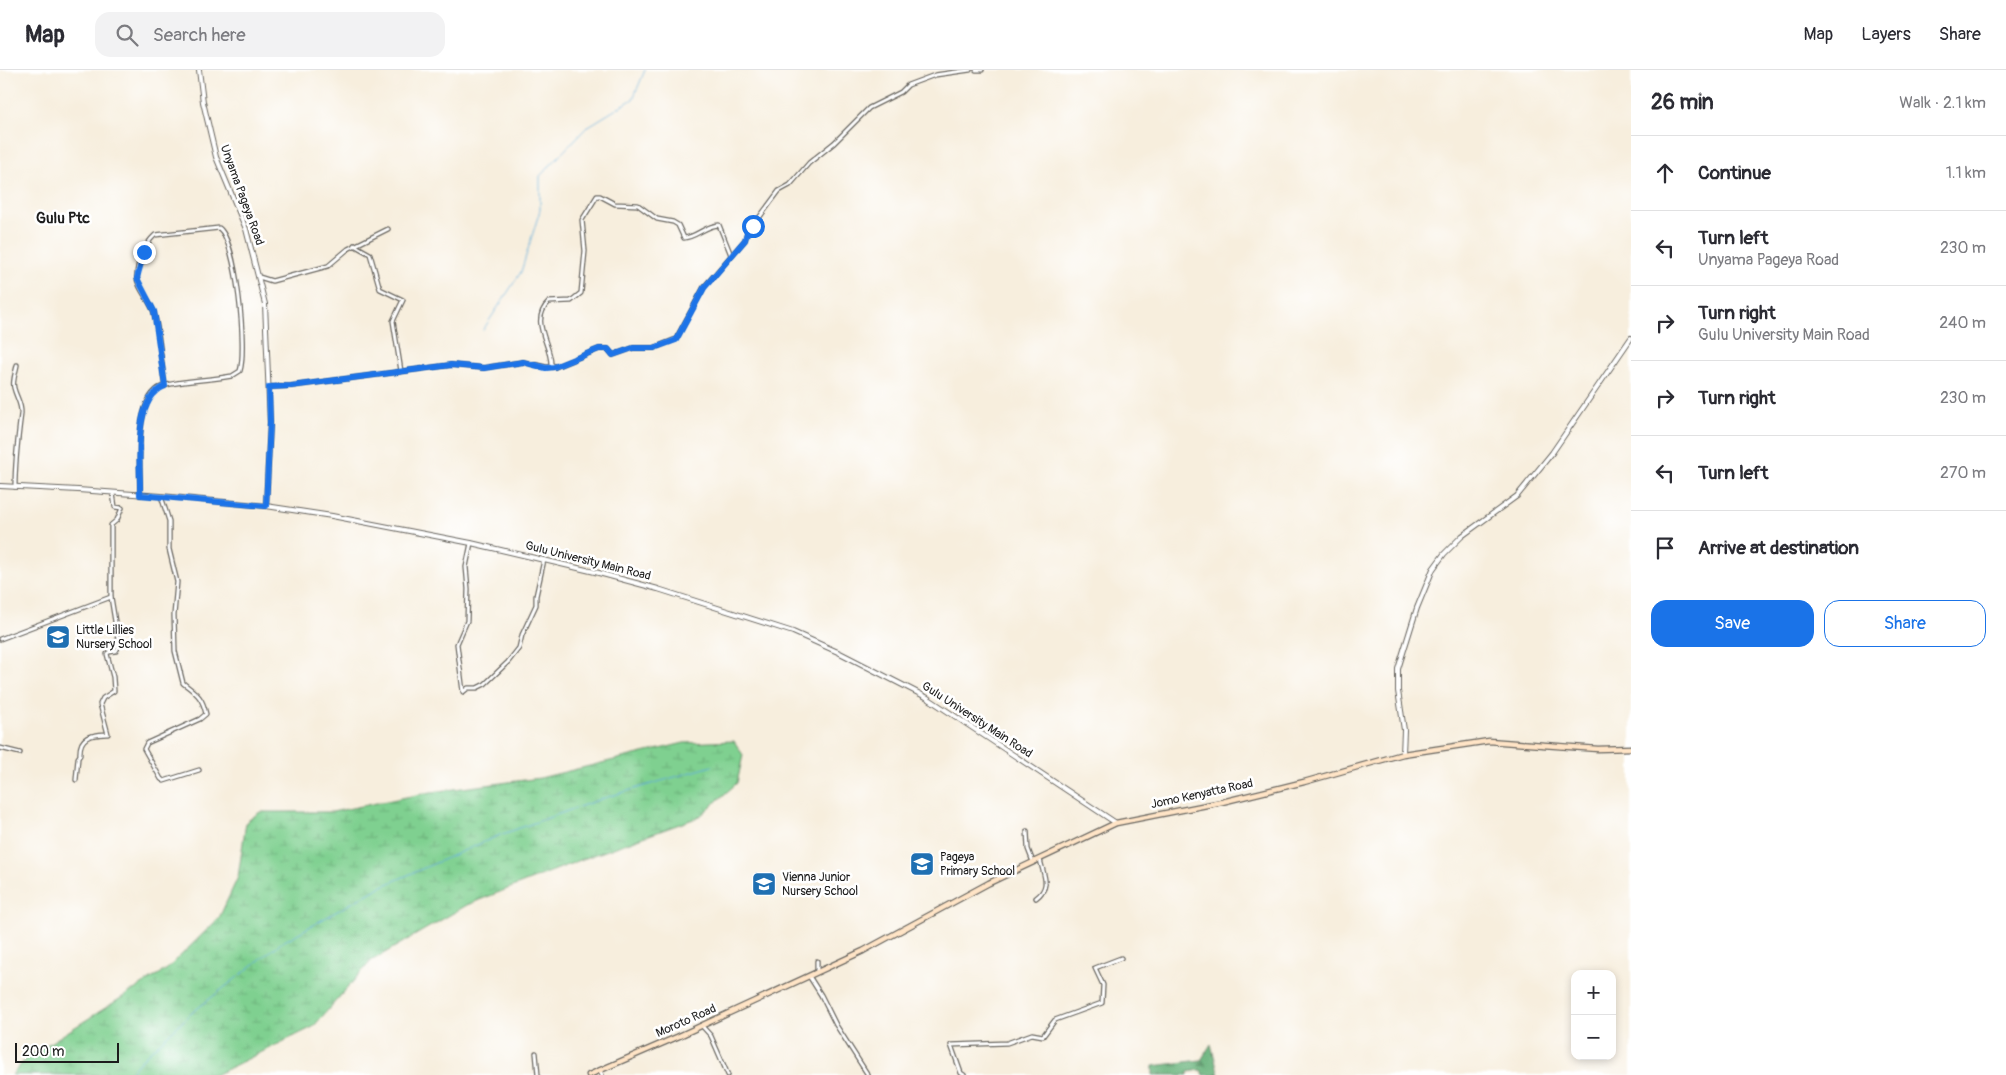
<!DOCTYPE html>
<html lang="en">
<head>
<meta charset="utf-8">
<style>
  :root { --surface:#fff; --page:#f2f2f3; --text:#2b2b33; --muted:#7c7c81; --line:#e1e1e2; --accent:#1a73e8 }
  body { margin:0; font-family:Pangolin,sans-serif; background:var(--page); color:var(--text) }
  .controls { position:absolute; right:15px; bottom:15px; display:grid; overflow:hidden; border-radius:10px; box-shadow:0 2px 8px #0003 }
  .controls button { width:45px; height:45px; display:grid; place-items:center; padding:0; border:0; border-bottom:1px solid var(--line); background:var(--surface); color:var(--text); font:25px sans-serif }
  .scale { position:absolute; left:15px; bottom:12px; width:104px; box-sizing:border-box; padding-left:5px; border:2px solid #1c1c1c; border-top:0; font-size:14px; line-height:18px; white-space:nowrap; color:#1c1c1c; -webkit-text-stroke:4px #fff; paint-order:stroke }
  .stop { position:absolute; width:15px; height:15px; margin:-11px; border:4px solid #1a73e8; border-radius:50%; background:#fff }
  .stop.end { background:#1a73e8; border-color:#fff; box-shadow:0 1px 5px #0008 }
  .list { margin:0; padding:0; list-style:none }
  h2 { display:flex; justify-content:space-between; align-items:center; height:65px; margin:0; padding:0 20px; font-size:21px }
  h2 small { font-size:16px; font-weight:400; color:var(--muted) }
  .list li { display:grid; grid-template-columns:32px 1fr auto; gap:15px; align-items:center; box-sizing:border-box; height:75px; padding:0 20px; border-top:1px solid var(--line) }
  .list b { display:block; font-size:19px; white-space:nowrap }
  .list p { margin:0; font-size:16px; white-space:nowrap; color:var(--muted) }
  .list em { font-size:16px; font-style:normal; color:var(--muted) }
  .actions { display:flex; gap:10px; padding:15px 20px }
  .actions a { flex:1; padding:11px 0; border:1px solid var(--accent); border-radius:15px; text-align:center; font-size:18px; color:var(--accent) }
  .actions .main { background:var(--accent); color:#fff }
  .icon { flex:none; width:28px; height:28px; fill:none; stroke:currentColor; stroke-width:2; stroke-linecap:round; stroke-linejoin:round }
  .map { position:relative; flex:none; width:1631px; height:1005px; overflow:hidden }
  header { display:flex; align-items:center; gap:30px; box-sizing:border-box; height:70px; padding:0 25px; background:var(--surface); border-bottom:1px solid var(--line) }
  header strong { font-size:24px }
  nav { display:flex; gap:28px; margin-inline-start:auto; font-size:18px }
  .search { width:350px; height:45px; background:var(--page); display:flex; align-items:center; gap:12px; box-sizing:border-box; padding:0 18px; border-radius:15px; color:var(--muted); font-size:19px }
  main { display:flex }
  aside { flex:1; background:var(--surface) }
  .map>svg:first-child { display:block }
  .forest { fill:url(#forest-firs); stroke:#42674b }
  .wetland { fill:url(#wetland-marsh); stroke:#4e7656 }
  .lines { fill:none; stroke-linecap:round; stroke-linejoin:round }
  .stream { stroke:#61adda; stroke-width:1 }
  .minor-casing { stroke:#696660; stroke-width:5.5 }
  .tertiary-casing { stroke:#696660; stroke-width:6 }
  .secondary-casing { stroke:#696660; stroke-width:7 }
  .minor { stroke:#fff; stroke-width:3 }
  .tertiary { stroke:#fff; stroke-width:4 }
  .secondary { stroke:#ffe4c6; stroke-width:4.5 }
  .route { stroke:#1a73e8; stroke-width:6 }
  .labels { text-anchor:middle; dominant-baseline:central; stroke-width:5; stroke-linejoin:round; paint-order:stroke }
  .street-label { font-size:12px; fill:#1c1c1c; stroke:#fff }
  .poi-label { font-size:12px; fill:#1c1c1c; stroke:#fff; text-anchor:start }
  .quarter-label { font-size:15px; font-weight:bold; fill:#1c1c1c; stroke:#fff }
</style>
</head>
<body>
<header>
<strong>Map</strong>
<div class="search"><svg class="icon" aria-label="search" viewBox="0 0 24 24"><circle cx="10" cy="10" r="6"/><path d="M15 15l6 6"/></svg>Search here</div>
<nav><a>Map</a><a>Layers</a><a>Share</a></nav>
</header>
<main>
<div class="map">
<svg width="1631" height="1005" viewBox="0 0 1631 1005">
  <defs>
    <pattern id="forest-firs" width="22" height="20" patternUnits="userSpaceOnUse" patternTransform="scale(1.25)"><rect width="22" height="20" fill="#67b27a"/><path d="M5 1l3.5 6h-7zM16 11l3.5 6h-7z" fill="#549063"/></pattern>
    <pattern id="wetland-marsh" width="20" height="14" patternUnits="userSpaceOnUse" patternTransform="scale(1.25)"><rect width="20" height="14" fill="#7fd090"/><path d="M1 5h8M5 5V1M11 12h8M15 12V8" fill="none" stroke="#6db27c"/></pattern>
  </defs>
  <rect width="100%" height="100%" fill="#fff"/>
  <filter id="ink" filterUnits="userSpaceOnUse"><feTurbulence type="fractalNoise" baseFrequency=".02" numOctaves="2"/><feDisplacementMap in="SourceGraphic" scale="10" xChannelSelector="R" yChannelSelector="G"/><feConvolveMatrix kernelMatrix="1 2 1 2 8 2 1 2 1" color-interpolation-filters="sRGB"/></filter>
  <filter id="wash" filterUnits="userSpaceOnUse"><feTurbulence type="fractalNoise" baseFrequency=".0096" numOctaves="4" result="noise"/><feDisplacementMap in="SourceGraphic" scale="20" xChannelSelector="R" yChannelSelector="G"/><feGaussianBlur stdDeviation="1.12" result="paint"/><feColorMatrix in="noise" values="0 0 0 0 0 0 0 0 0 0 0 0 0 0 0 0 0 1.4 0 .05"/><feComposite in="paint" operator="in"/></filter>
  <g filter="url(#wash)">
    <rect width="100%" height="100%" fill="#f7eedd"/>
    <polygon class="forest" points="1211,974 1219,1005 1203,1005 1201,1000 1188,1002 1188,1005 1153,1005 1153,996 1201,990"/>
    <polygon class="wetland" points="734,671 743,685 737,713 699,747 583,789 467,835 371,891 313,957 215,1005 12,1005 26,988 167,899 219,848 238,807 246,752 260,742 332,742 431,722 540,708 684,673"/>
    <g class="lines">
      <g class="stream">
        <polyline points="483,260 521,202 540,140 540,106 587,57 633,29 645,0"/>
        <polyline points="128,1005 145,986 193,942 281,873 378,818 500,765 604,728 712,696"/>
      </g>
    </g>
  </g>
  <g filter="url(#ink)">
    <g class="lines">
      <defs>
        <g id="minor">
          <polyline points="976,0 982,0"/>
          <polyline points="354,175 370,184 380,219 403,230 393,251 401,301"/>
          <path d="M 731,185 L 719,155 C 706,155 697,167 684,168 L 678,155 L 673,152 L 657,149 L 638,135 L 615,134 L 600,126 L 597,126 L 582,150 L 585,181 L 581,223 L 571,231 L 549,232 C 529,251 551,274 551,294 L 555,297 L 599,279 L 608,279 L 613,285 L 633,278 L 654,278 L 676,269 L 704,217 L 745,170 L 748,159 L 753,156 L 779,121 L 790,115 L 809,93 L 834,73 L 869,38 L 901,22 L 908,15 L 916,12 L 935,5 L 970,0"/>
          <polyline points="259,207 272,211 328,196 348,179 388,159"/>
          <polyline points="269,317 291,316 451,295 483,298 523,292 546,297 555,297"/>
          <path d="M 15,417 C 15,393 18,367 21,344 C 22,334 16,327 14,318 C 12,311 16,302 17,295"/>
          <path d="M 140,425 C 141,399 132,327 163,316 C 181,310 213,310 232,306 L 240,301 C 247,279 237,172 219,158 L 155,165 C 145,174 136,194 137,208 C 138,220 151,231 154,243 C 160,265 161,293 165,316"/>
          <path d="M 161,426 L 169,451 L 169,479 L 177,512 L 174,545 L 175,581 L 183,613 C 197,624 202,626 206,644 L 200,649 L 147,673 L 144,679 L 161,709 L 164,711 L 199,700"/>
          <polyline points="471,473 466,497 468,519 467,551 457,574 463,622 468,618 477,618 485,614 508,592 519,578 522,565 536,535 536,526 544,490"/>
          <polyline points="0,569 111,527"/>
          <polyline points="0,678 20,683"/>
          <path d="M 76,710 L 78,688 L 80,685 C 79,665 92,665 108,664 L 100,634 L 103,628 L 114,621 L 113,607 L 107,584 L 109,582 L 116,581 L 119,576 L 111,527 L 111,455 L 117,450 L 122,438 L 115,437 L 113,423"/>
          <polyline points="1027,761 1028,779 1033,792"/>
          <path d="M 1036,828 C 1052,816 1043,805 1040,789"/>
          <polyline points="817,891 817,902"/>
          <polyline points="809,906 821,925 836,955 868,1005"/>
          <polyline points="702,956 711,966 728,1005"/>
          <polyline points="536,983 538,1005"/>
          <polyline points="600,1000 602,1005"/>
          <polyline points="964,1005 961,1003 951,975 1007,973 1032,964 1043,966 1055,950 1102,933 1103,915 1095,898 1121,888"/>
        </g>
        <g id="tertiary">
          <polyline points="199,0 203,32 216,87 246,159 265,234 270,353 266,436"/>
          <polyline points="0,416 78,420 161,426 266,436 332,446 471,473 595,502 658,519 793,562 840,583 926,627 1116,753"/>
          <polyline points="1403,684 1404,660 1398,621 1398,599 1417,538 1433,499 1444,484 1462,466 1517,426 1552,383 1631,268"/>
        </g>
        <polyline id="secondary" points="589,1005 677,967 863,881 989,813 1116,753 1222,732 1304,712 1403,684 1489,671 1598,679 1631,678"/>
      </defs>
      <use href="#minor" class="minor-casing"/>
      <use href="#tertiary" class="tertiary-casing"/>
      <use href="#secondary" class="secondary-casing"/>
      <use href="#minor" class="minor"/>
      <use href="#tertiary" class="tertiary"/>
      <use href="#secondary" class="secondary"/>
    </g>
  </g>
  <g class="lines" filter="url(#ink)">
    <path class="route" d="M 144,182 L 137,208 L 154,241 L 165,316 C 131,330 141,395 140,425 L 266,436 L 270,352 L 269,317 L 291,316 L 451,295 L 484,298 L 523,292 L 546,298 L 554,297 L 599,279 L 608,279 L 613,285 L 633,278 L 654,278 L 676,270 L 704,218 L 745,170 L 748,159 L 753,156"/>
  </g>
  <defs>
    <symbol id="school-square" viewBox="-11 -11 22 22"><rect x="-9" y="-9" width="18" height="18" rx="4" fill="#1f6fb2" stroke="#fff"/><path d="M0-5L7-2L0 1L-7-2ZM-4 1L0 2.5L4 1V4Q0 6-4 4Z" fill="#fff"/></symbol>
  </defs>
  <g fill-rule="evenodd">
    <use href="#school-square" x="44" y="553" width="28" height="28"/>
    <use href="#school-square" x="908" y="780" width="28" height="28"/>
    <use href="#school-square" x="750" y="800" width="28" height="28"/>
  </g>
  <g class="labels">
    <g class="street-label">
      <text transform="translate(242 125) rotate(70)">Unyama Pageya Road</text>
      <text transform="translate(588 491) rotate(14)">Gulu University Main Road</text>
      <text transform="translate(977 650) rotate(33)">Gulu University Main Road</text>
      <text transform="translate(1202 724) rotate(-12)">Jomo Kenyatta Road</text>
      <text transform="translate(686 951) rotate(-24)">Moroto Road</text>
    </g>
    <g class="poi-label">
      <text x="76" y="560">Little Lillies<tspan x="76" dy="14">Nursery School</tspan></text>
      <text x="940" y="787">Pageya<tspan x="940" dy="14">Primary School</tspan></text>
      <text x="782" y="807">Vienna Junior<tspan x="782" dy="14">Nursery School</tspan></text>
    </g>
    <g class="quarter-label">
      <text x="63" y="148">Gulu Ptc</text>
    </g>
  </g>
</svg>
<div class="controls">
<button>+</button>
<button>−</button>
</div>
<div class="scale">200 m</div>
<div class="stop" style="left:753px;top:156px"></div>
<div class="stop end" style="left:144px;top:182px"></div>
</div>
<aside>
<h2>26 min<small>Walk · 2.1 km</small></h2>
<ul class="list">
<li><svg class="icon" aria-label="ahead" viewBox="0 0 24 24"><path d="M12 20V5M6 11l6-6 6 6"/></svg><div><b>Continue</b></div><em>1.1 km</em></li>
<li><svg class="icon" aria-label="left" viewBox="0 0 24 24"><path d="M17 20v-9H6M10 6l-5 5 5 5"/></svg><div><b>Turn left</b><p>Unyama Pageya Road</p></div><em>230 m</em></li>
<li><svg class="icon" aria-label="right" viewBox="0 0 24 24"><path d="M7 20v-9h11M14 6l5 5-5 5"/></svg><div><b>Turn right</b><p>Gulu University Main Road</p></div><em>240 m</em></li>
<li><svg class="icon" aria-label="right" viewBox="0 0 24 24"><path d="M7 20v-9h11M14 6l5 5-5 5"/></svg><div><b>Turn right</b></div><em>230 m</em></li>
<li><svg class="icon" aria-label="left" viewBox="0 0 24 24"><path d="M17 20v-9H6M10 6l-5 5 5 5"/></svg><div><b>Turn left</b></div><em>270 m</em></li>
<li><svg class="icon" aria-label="arrive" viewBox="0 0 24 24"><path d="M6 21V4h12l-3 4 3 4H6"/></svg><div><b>Arrive at destination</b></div></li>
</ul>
<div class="actions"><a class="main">Save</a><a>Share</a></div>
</aside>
</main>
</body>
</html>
